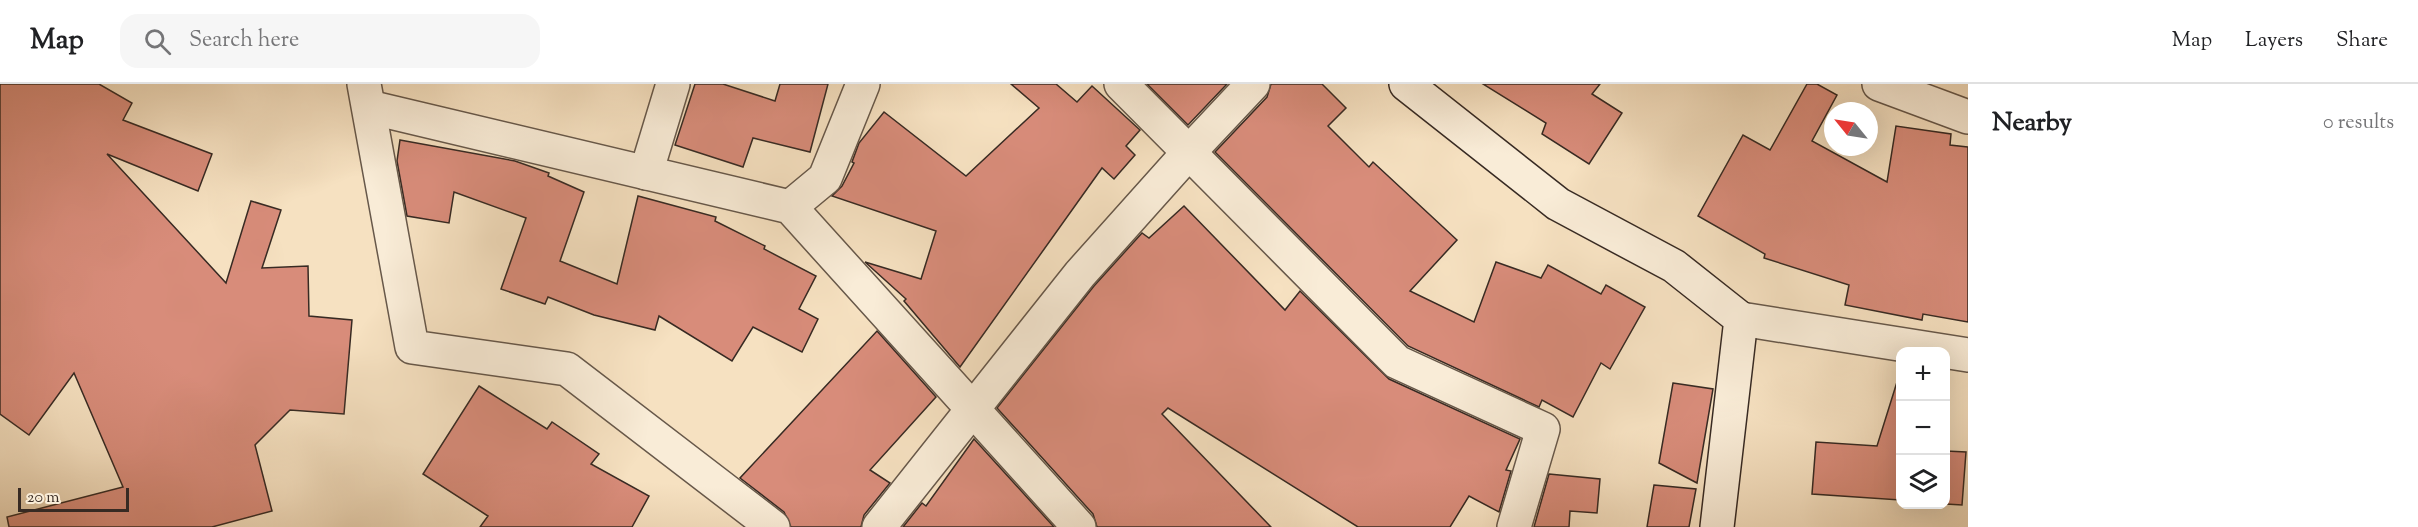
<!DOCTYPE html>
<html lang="en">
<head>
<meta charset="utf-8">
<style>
  :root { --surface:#fff; --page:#f6f6f6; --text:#202124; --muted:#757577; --line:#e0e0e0 }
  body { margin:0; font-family:"Sorts Mill Goudy",serif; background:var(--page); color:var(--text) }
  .controls { position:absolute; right:18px; bottom:18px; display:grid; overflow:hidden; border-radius:12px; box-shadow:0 6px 24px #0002 }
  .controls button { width:54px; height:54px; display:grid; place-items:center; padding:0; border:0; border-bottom:2px solid var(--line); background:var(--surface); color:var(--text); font:30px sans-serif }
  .compass { position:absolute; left:1824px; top:18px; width:54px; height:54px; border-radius:50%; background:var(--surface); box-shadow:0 6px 24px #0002; rotate:300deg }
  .scale { position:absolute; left:18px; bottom:15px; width:111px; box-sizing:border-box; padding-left:6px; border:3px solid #372a23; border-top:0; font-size:16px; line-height:21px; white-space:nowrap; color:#372a23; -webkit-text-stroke:4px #f9ecd7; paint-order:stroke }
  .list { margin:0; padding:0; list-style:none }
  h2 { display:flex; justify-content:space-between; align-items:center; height:78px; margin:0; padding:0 24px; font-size:26px }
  h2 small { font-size:20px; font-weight:400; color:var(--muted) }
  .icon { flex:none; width:33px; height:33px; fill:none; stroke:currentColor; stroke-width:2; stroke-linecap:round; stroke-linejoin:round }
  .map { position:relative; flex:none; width:1968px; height:443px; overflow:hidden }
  header { display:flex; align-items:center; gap:36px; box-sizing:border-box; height:84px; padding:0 30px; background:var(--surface); border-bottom:2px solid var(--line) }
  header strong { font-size:28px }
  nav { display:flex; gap:33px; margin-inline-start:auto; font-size:21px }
  .search { width:420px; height:54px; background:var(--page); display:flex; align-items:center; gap:15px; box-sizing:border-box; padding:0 21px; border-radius:18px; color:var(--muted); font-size:22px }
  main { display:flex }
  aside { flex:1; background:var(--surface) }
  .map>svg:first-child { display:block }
  .building { fill:#d88c7a; stroke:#372a23; stroke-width:1.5 }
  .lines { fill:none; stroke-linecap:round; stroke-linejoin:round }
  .street-casing { stroke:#67584a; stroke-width:36 }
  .secondary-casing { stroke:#372a23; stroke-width:36 }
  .street { stroke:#f9ecd7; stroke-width:33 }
  .secondary { stroke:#f9ecd7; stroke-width:33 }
</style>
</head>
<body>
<header>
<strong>Map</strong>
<div class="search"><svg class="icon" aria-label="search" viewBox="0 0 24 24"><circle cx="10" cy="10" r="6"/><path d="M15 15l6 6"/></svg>Search here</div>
<nav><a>Map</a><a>Layers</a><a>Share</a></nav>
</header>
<main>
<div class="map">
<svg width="1968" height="443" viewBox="0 0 1968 443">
  <rect width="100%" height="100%" fill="#f6e1c1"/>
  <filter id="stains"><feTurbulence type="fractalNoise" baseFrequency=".00333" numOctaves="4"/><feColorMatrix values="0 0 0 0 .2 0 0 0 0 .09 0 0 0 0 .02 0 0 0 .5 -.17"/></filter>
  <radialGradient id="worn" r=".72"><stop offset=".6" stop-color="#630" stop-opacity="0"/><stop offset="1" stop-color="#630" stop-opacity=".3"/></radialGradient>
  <g class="building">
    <polygon points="0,0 99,0 132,19 123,36 212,70 198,107 107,70 226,199 251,117 281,126 262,184 308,182 309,232 352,236 344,330 290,326 255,361 272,427 212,443 9,443 7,433 123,403 74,289 29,351 0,330"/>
    <polygon points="695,0 723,0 775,17 780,0 828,0 810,68 753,54 743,83 675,61"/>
    <polygon points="1011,0 1056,0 1077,18 1092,2 1140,46 1126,62 1135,71 1114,95 1102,84 960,283 904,217 906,215 865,178 921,195 936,147 832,112 842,102 854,79 852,78 859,59 884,28 966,92 1039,24"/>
    <polygon points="1147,0 1227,0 1188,41"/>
    <polygon points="1271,0 1322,0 1346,24 1328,42 1369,83 1373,78 1457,156 1410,207 1474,238 1496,178 1541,194 1548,181 1601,210 1606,201 1645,223 1610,285 1601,279 1573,333 1542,316 1539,323 1408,262 1215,68 1267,13"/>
    <polygon points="1483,0 1600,0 1592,10 1622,29 1589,80 1542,50 1546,39"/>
    <polygon points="1807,0 1817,0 1837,11 1812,57 1887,98 1896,42 1951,50 1950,61 1968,63 1968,238 1923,230 1922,236 1845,221 1849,201 1764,174 1765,170 1698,132 1743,51 1770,66"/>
    <polygon points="400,56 515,77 549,89 548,92 584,108 560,177 617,200 638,112 716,133 715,137 765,162 764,165 816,192 799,225 818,235 802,268 753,243 732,277 659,232 655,246 594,231 548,213 545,220 501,205 526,134 454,108 449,139 407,132 397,77"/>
    <polygon points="1184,122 1285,226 1300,207 1389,295 1520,355 1506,386 1511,387 1499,428 1469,412 1450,443 1358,443 1168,324 1162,330 1271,443 1097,443 1093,430 997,324 1094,202 1142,149 1149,154"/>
    <polygon points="877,247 936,313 870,386 890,399 864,431 861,443 791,443 784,428 740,394"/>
    <polygon points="1897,298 1900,299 1900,416 1812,410 1816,358 1877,362"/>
    <polygon points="1673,299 1713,305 1697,399 1659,379"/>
    <polygon points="479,302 547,345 552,338 599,370 591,380 649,412 632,443 480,443 488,432 423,390"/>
    <polygon points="974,355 1054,443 903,443 922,419 926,422"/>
    <polygon points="1946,367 1966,368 1962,421 1946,420"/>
    <polygon points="1549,390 1600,395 1597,429 1570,427 1569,443 1534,443"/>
    <polygon points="1654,401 1696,405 1689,443 1647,443"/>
  </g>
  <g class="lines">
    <defs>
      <g id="street">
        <polyline points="364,0 412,263 567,285 773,443"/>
        <polyline points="1121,0 1397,278 1543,345 1514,443"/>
        <polyline points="1879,0 1968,33"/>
        <polyline points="369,23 790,123 1079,443"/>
        <polyline points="646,89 673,0"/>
        <polyline points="790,123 825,94 863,0"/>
        <polyline points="1741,235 1968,271"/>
        <polyline points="879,443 1080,190 1190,67 1253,0"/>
      </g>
      <polyline id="secondary" points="1406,0 1558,120 1674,182 1741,235 1717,443"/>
    </defs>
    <use href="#street" class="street-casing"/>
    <use href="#secondary" class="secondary-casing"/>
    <use href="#street" class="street"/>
    <use href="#secondary" class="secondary"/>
  </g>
  <rect width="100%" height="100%" filter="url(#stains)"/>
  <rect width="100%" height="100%" fill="url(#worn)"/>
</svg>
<div class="controls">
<button>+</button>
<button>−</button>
<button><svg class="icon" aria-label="layers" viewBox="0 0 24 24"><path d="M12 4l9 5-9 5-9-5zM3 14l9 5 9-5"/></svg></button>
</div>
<svg class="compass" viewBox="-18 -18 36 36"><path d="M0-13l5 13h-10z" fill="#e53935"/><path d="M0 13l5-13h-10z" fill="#757577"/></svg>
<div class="scale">20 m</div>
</div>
<aside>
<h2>Nearby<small>0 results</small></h2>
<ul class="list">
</ul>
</aside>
</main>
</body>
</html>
